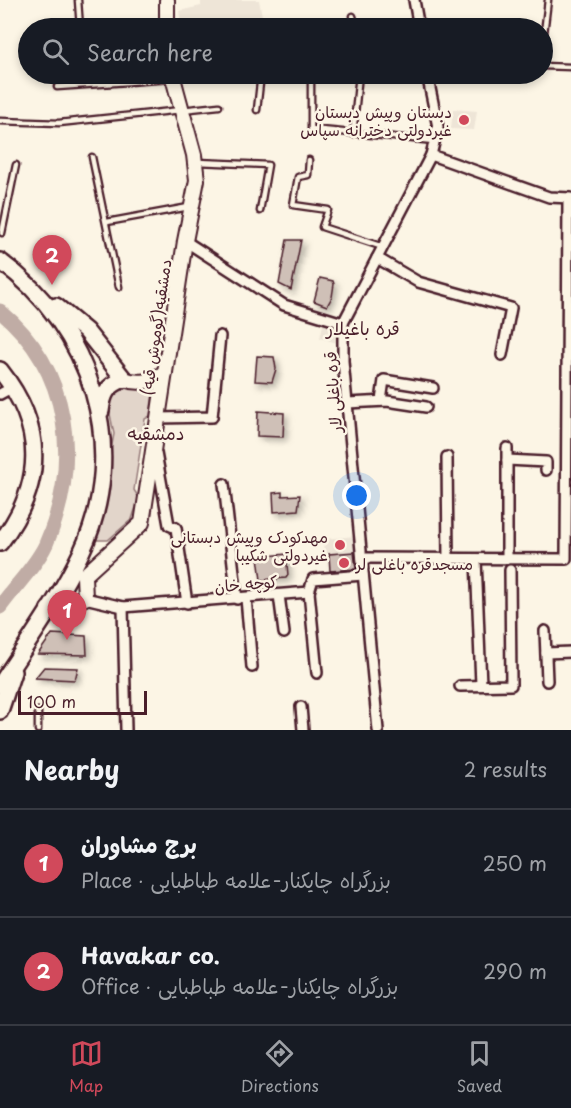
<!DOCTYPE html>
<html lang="en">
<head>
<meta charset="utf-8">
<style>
  :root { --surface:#171b24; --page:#242831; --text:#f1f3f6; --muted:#9ea1a6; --line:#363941; --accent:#d1495b }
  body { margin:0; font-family:"Playpen Sans","Playpen Sans Arabic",sans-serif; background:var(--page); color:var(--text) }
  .scale { position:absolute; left:18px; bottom:15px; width:129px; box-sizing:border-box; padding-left:6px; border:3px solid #4a1f2b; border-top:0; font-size:16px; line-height:21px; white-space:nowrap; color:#4a1f2b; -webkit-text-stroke:4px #fcf5e5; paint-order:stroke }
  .you { position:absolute; left:357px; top:496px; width:21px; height:21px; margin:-15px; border:4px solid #fff; border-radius:50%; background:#1a73e8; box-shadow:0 0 0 9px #1a73e833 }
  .badge { display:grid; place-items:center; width:39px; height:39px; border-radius:50%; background:var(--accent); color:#fff; font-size:20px; font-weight:700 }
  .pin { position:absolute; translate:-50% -50px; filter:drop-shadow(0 2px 3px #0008) }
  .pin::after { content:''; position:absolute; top:32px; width:21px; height:18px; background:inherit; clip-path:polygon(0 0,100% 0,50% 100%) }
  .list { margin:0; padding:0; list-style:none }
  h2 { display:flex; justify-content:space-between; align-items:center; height:78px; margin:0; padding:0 24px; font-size:26px }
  h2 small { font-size:20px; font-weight:400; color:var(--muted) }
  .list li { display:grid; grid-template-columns:39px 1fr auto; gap:18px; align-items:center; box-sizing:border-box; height:108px; padding:0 24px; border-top:2px solid var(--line) }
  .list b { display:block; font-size:22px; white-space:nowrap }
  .list p { margin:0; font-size:20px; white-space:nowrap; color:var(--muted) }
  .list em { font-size:20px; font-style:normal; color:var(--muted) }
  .icon { flex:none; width:33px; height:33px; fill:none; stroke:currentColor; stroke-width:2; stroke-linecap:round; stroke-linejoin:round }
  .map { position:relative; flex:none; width:571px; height:730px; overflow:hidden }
  .search { position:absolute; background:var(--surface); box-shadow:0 3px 9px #0003; left:18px; right:18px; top:18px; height:66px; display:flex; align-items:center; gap:15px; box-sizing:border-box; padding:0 21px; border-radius:33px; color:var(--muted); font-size:22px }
  .sheet { height:294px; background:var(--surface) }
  nav { display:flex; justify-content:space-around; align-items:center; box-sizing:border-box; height:84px; border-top:2px solid var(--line); background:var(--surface); font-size:16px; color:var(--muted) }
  nav a { display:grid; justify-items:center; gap:3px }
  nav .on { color:var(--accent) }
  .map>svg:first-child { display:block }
  .built { fill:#eee5d7 }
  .green { fill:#e2d5ca; stroke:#967a7a; stroke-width:1.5 }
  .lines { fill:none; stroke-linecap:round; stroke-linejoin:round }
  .river { stroke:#c0aca5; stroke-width:15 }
  .building { fill:#cfc0b7; stroke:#4a1f2b; stroke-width:1.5; filter:url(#shadow) }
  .service-casing { stroke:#4a1f2b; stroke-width:9 }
  .minor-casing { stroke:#4a1f2b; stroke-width:14 }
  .secondary-casing { stroke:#4a1f2b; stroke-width:18 }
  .trunk-casing { stroke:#4a1f2b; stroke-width:20 }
  .service { stroke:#fcf5e5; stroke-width:4.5 }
  .minor { stroke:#fcf5e5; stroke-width:9 }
  .secondary { stroke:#fcf5e5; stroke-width:14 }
  .trunk { stroke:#fcf5e5; stroke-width:15 }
  .poi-dot { fill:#d1495b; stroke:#fcf5e5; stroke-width:2 }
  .labels { text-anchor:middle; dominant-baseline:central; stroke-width:5; stroke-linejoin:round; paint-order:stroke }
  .poi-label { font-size:16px; fill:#4a1f2b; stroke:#fcf5e5; text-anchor:end }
  .street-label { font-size:16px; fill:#4a1f2b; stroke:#fcf5e5 }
  .neighbourhood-label { font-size:18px; fill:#4a1f2b; stroke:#fcf5e5 }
</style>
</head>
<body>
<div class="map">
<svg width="571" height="730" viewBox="0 0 571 730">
  <defs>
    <filter id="shadow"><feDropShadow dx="3.5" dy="3.5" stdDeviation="3" flood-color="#0004"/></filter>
  </defs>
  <rect width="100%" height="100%" fill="#fcf5e5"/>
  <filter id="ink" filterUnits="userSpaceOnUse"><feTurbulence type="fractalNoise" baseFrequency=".0167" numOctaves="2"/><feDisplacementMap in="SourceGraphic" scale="12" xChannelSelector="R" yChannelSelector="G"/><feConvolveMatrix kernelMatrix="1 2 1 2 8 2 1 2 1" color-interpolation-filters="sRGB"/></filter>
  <g filter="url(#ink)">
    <g class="built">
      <polygon points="201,0 259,0 262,16 202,28 182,28 179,11 201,6"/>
      <polygon points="453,109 477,111 474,130 451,129"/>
      <polygon points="324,320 339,325 337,343 320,338"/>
      <polygon points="356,536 357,552 324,555 323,539"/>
    </g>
    <polygon class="green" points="119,387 153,391 150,416 145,419 134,490 139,498 132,519 108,540 94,540 114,434 107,399"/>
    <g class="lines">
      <path class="river" d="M 0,311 C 71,370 81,462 46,544 C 36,566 14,587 0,607"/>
    </g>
    <g class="building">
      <polygon points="287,240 301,240 291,290 279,284"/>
      <polygon points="320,278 333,281 334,284 332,297 327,306 314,301"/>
      <polygon points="257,356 274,357 276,369 272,382 255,381"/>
      <polygon points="258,411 284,413 283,437 257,436"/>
      <polygon points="282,492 282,496 300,495 298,510 274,512 273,493"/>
      <polygon points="354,552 356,569 330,571 329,554"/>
      <polygon points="286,554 288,575 286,578 261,580 258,557"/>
      <polygon points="52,634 86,636 87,655 38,654"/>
      <polygon points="44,667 78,668 75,680 35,678"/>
    </g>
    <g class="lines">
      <defs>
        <g id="service">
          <polyline points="78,0 80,28"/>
          <polyline points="353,16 356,28"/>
          <polyline points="229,28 258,22 259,28"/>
          <polyline points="542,50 548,0"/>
          <polyline points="542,66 571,67"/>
          <polyline points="311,74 311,129 434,141"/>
          <polyline points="57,87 171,79"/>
          <polyline points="257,110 261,74"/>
          <polyline points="0,121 59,123 219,106"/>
          <polyline points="353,134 359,74"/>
          <polyline points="92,157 119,287"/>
          <polyline points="309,160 308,175 298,177 293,205 328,210 322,227 383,247"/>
          <polyline points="197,162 268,165 260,211"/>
          <polyline points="107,222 189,207"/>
          <polyline points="2,233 16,165"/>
          <polyline points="38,730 38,711"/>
        </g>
        <g id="minor">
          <polyline points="414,0 419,28"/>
          <polyline points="431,155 549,197 571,198"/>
          <polyline points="185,241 284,305 343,323"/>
          <polyline points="377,258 418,282 511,308 502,355"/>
          <polyline points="0,394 13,387"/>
          <polyline points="381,401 384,380 433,388"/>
          <polyline points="347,403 387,401 426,407"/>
          <polyline points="158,418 212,417 220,336"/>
          <polyline points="507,448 507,559"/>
          <polyline points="156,453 169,525 176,528 187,603"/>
          <polyline points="447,457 448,559"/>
          <polyline points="507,460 546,462 546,470"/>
          <polyline points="224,484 237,599"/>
          <polyline points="362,558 566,559 568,199"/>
          <polyline points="476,559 481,685"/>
          <polyline points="309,592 317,673"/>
          <polyline points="279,595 284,633"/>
          <polyline points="85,598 123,607 309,592 313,579 363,575"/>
          <polyline points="246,598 252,667"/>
          <polyline points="123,607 126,730"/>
          <polyline points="545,631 547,681"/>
          <polyline points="546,653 571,652"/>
          <polyline points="460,686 511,685 510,570"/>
          <polyline points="301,707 303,730"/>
          <polyline points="378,730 343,361 343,323 431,155 438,127 427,74"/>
        </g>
        <g id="secondary">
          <polyline points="167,28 167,0"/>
          <path d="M 124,379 C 140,385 150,381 165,373"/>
          <polyline points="48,609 85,598 84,576 142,523 185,241 197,180 194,155 172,74"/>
        </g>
        <g id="trunk">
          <path d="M 0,261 C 91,327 131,448 81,553 C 59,599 28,642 0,685"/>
          <path d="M 56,306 L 86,331 L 124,379 C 107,386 103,393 101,411"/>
          <path d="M 0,370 C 46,428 44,485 0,543"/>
          <polyline points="0,711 13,672"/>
        </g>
      </defs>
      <use href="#service" class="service-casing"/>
      <use href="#minor" class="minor-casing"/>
      <use href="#secondary" class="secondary-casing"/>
      <use href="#trunk" class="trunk-casing"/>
      <use href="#service" class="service"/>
      <use href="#minor" class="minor"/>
      <use href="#secondary" class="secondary"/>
      <use href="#trunk" class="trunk"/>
    </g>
  </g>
  <g class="poi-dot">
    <circle cx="464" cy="120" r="6"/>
    <circle cx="340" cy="545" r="6"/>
    <circle cx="344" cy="563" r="6"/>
  </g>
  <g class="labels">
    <g class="poi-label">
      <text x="452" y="111">دبستان وپیش دبستان<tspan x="452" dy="18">غیردولتی دخترانه سپاس</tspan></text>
      <text x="328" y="536">مهدکودک وپیش دبستانی<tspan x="328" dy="18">غیردولتی شکیبا</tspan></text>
      <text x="356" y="563" text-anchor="start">مسجدقره باغلی لر</text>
    </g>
    <g class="street-label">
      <text transform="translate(155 327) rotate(-82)">دمشقیه(گوموش قیه)</text>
      <text transform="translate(332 392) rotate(-94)">قره باغلی لار</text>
      <text transform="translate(246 583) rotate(-5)">کوچه خان</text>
    </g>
    <g class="neighbourhood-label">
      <text x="363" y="327">قره باغیلار</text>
      <text x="156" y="432">دمشقیه</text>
    </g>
  </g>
</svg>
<div class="scale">100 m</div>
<div class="you"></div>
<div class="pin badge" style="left:67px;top:640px">1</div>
<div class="pin badge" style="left:52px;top:285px">2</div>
<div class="search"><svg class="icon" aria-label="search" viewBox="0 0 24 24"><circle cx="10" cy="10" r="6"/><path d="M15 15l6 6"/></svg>Search here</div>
</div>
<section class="sheet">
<h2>Nearby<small>2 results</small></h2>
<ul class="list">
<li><span class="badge">1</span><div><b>برج مشاوران</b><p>Place · بزرگراه چایکنار-علامه طباطبایی</p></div><em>250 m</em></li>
<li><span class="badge">2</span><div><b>Havakar co.</b><p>Office · بزرگراه چایکنار-علامه طباطبایی</p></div><em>290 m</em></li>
</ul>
</section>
<nav>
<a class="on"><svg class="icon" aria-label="map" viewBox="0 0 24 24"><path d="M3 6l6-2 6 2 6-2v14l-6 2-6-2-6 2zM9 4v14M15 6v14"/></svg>Map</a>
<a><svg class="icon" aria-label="directions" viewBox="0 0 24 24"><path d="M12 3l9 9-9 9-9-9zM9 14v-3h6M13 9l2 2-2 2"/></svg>Directions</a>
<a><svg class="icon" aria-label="saved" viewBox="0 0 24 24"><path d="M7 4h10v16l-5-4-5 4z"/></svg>Saved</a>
</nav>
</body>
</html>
